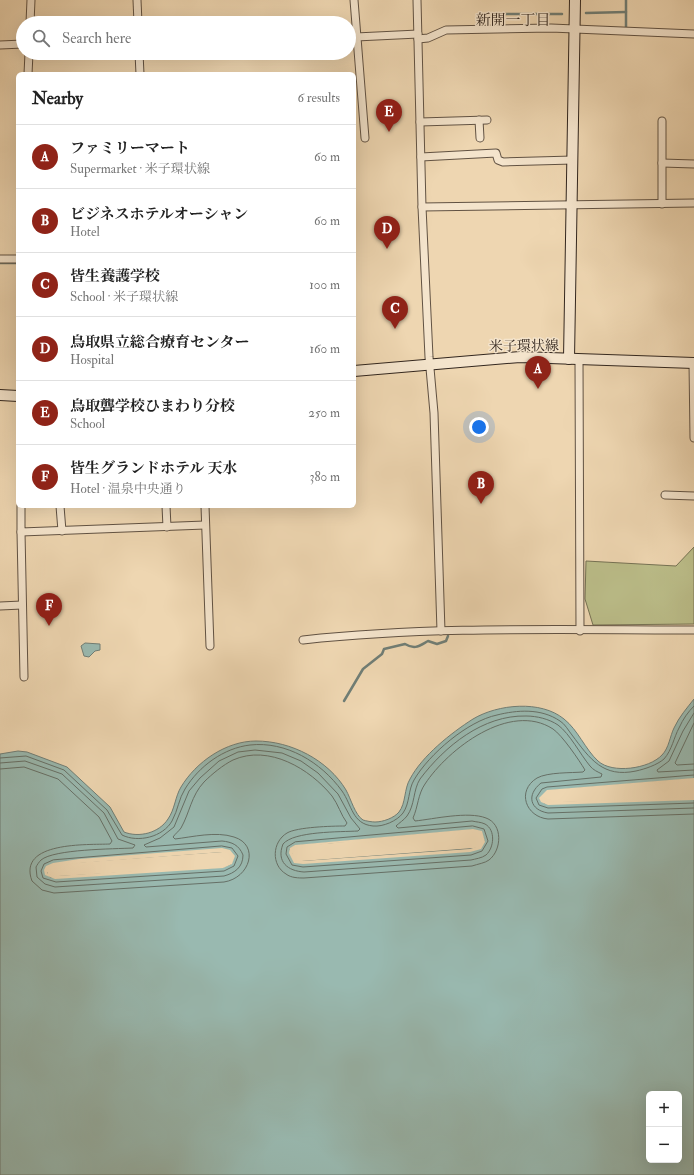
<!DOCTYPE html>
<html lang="en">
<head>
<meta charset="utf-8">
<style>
  :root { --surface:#fff; --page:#f6f6f6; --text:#222; --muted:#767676; --line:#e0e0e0; --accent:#8f2418 }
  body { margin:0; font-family:"IM FELL Double Pica","Noto Serif JP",serif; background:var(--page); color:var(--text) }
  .controls { position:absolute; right:12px; bottom:12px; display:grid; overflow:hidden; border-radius:6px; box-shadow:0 4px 16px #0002 }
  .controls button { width:36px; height:36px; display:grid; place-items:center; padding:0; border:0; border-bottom:1px solid var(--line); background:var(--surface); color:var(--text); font:20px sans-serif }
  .you { position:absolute; left:479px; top:427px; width:14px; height:14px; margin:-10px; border:3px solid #fff; border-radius:50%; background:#1a73e8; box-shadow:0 0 0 6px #1a73e833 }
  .badge { display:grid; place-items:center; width:26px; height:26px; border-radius:50%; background:var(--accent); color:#fff; font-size:13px; font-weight:700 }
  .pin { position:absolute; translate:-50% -33px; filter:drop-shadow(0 1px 2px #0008) }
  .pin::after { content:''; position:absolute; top:21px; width:14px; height:12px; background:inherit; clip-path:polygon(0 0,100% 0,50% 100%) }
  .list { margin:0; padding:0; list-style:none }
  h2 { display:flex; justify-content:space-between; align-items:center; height:52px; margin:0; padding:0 16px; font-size:17px }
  h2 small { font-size:13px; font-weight:400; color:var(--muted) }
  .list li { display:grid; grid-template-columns:26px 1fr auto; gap:12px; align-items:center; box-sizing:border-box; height:64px; padding:0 16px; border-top:1px solid var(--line) }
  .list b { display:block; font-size:15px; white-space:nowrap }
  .list p { margin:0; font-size:13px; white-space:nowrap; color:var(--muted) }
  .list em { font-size:13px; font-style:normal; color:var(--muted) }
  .icon { flex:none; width:22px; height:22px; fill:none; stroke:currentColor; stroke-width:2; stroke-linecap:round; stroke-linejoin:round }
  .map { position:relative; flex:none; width:694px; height:1175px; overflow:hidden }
  .search { position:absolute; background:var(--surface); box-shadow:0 4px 16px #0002; left:16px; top:16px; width:340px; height:44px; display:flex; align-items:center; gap:10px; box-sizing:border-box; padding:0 14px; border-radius:22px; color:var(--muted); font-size:15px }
  .panel { position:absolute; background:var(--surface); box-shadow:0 4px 16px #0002; left:16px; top:72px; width:340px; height:436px; border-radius:6px }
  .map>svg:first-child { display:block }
  .green { fill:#bbbd89; stroke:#767254 }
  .water { fill:#99b9b0; stroke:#707e76; fill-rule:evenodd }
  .pier { fill:#eed6b1; fill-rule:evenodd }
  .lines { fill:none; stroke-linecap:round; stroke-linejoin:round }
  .shore { stroke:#667067; stroke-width:1 }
  .stream { stroke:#707e76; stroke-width:2.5 }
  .street-casing { stroke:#615243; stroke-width:9 }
  .secondary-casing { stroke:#32261e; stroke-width:12 }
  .street { stroke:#f4e4cc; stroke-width:7 }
  .secondary { stroke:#f4e4cc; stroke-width:10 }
  .labels { text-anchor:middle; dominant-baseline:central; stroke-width:3; stroke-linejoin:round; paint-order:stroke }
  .street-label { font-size:14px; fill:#32261e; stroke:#f4e4cc }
  .neighbourhood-label { font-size:15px; fill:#32261e; stroke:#f4e4cc }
</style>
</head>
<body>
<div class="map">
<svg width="694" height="1175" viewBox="0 0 694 1175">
  <rect width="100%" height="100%" fill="#eed6b1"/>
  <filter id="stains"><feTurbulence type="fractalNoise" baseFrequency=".005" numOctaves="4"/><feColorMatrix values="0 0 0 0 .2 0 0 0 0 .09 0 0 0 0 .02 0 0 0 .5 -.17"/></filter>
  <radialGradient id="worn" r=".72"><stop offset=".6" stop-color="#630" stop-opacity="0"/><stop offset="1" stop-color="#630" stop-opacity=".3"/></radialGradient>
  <polygon class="green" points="694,547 694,624 593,625 585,599 586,561 676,566"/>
  <g class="water">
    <polygon points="85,643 100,644 100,650 95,651 89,657 84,656 81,646"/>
    <path d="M 694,699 L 694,779 L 547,791 L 540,798 L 544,803 L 694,799 L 694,1175 L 0,1175 L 0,754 L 18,751 L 27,752 L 67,767 L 110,807 L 124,832 C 139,838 159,833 168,819 C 175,809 175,797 181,787 C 196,762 226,741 256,741 C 291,741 328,760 346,790 C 351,799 355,815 363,820 C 366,821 372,822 375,822 C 383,822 394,818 399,812 C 406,803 404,789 410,779 C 422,756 451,733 473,719 C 498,704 541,700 564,719 C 578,730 585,749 598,761 C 612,774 649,769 662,755 C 669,748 670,736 674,728 C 679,717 687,708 694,699 ZM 473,830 L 481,832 L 484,841 L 480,848 L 295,862 L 290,849 L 295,846 ZM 229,851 L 234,856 L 231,864 L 223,867 L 50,877 L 45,870 L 53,864 ZM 649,1094 L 679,1094 L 679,1160 L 649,1160 Z"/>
  </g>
  <g class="pier">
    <polygon points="694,778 694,781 547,793 542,799 548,802 694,797 694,800 548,805 541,802 539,798 547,790"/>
    <path d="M 473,829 L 482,831 L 485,842 L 481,849 L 470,852 L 303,864 L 294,863 L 289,853 L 290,848 L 295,845 ZM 473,832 L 480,834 L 482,841 L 479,846 L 470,849 L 303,861 L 296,860 L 292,852 L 296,848 L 335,843 L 375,842 Z"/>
    <path d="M 222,848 L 230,850 L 235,856 L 232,864 L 223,868 L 55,879 L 45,875 L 44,870 L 46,866 L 53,863 L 79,859 ZM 222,852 L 228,853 L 232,857 L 230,862 L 223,865 L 56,876 L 47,873 L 47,871 L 54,866 L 80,863 Z"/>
  </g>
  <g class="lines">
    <g class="shore">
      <polyline points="694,713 683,731 669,761 657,770 658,772 694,770"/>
      <polyline points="694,723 675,763 677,765 694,764"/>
      <path d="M 0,758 L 26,756 L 64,770 L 107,810 L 122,835 C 138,843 163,837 172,821 C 178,810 179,798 185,789 C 199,766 224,748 250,745 C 286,741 321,762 342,791 C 352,805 352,824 373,826 C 383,827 397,821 403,813 C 410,803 408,790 414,780 C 429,754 468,721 497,715 C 517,710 541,708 560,721 C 565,724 568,730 572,735 C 590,759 603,778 636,771 C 645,769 657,765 664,759 C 672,750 674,737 679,728 C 683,719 688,712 694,706"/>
      <path d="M 0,763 L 25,761 L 62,774 L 104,813 L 118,839 L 135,845 L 133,848 C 114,849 54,849 41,860 C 39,862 37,865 36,867 L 37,877 L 45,884 L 55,887 L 224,876 C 235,873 243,867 243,855 C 239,845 232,842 222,841 L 146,847 L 144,845 L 160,838 L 174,827 L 189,791 L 200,778 L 219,761 L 238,752 L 255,750 L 282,753 L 301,761 L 318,773 L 338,794 L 351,818 L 360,829 L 358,831 C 340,832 294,831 283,844 C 276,862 288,871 304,872 L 471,860 C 475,859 482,858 486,855 C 494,848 496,830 485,824 C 481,822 476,822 472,821 L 398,828 L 396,826 C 399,823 404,820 407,816 C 415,805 413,790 420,779 C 445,746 483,715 526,716 C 537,716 549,719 558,725 C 570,734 580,754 590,766 C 593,770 598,772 602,774 L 601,777 L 541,783 C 526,795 530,810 548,813 L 694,808"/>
      <path d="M 0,769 L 24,767 L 58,779 L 99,817 L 112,841 L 110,844 C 88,845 17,841 32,881 L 42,890 L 54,893 L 224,882 C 250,878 260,845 234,837 C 216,831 192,837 175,839 L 173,837 C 175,834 179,831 181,828 C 190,812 191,796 204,782 C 212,774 223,765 233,760 C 269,744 310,769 332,796 C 338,804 341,815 347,823 L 345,826 C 332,826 297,827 287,833 C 272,842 271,865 286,874 C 291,878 299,878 304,878 L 472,866 C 478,864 485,863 489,860 C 502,850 503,824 486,818 C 468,811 434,819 415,821 L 413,818 C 418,807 418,794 425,784 C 448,749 510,701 553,729 C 562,735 579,760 585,770 L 583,772 C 571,773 548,772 537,778 C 516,791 526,817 548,819 L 694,814"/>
      <polyline points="694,775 547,787 542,789 536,798 539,805 548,808 694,803"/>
      <polygon points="473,826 484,829 488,841 482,851 471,855 303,867 292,865 286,854 287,847 295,842"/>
      <polygon points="222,846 232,848 238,856 234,866 224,871 56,882 43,878 41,871 44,864 53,860"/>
    </g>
    <g class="stream">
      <polyline points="586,13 626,12"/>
      <polyline points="496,14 562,14"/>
      <polyline points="626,29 626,0"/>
      <polyline points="0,263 18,263"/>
      <path d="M 344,701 L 363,669 L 382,654 L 384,649 L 405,644 C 415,650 419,646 428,641 L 437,644 L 446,641 L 448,636"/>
    </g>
    <defs>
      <g id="street">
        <polyline points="137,0 138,23"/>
        <polyline points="354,0 365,138"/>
        <polyline points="417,0 422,207 429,357 434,413 441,631"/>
        <polyline points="30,23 31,0"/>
        <polyline points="356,37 418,34"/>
        <polyline points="418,39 428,38 446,30 551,28 694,34"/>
        <polyline points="0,45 23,44"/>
        <polyline points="139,53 140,74"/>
        <polyline points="28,74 29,53"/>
        <polyline points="479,120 480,138"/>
        <polyline points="420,122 487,120"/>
        <polyline points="421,157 496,153 498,160 503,162 573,160"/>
        <polyline points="662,163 694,164"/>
        <polyline points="662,204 662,121"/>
        <polyline points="422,207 694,203"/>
        <polyline points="0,259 18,259"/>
        <polyline points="579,360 580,631"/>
        <polyline points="693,363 694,438"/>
        <polyline points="665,495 694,496"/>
        <polyline points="21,506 21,532 205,525"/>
        <polyline points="60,506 62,531"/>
        <polyline points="166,506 167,527"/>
        <polyline points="205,506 210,646"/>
        <polyline points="21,532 24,677"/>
        <polyline points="0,606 22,605"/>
        <path d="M 303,640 C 432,626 564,630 694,630"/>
      </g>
      <g id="secondary">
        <polyline points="569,359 575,0"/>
        <polyline points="354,371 520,357 694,363"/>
        <polyline points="0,395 18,396"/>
      </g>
    </defs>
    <use href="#street" class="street-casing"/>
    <use href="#secondary" class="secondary-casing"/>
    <use href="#street" class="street"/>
    <use href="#secondary" class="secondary"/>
  </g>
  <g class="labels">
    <g class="street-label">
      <text transform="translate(524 346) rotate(-1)">米子環状線</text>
    </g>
    <g class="neighbourhood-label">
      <text x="513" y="20">新開一丁目</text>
    </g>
  </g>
  <rect width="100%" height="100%" filter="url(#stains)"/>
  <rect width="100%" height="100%" fill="url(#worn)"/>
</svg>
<div class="controls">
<button>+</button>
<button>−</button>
</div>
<div class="you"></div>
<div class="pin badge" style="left:538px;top:389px">A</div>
<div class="pin badge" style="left:481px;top:504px">B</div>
<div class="pin badge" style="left:395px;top:329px">C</div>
<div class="pin badge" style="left:387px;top:249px">D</div>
<div class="pin badge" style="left:389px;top:132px">E</div>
<div class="pin badge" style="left:49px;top:626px">F</div>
<div class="search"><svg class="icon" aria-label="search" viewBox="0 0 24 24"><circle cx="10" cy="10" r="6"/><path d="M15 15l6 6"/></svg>Search here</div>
<section class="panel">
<h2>Nearby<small>6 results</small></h2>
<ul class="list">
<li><span class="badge">A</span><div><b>ファミリーマート</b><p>Supermarket · 米子環状線</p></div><em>60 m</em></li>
<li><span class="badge">B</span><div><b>ビジネスホテルオーシャン</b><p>Hotel</p></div><em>60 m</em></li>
<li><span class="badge">C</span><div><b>皆生養護学校</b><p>School · 米子環状線</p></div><em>100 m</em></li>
<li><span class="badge">D</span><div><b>鳥取県立総合療育センター</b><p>Hospital</p></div><em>160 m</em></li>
<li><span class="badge">E</span><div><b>鳥取聾学校ひまわり分校</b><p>School</p></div><em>250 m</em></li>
<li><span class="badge">F</span><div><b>皆生グランドホテル 天水</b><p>Hotel · 温泉中央通り</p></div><em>380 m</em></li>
</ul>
</section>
</div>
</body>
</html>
